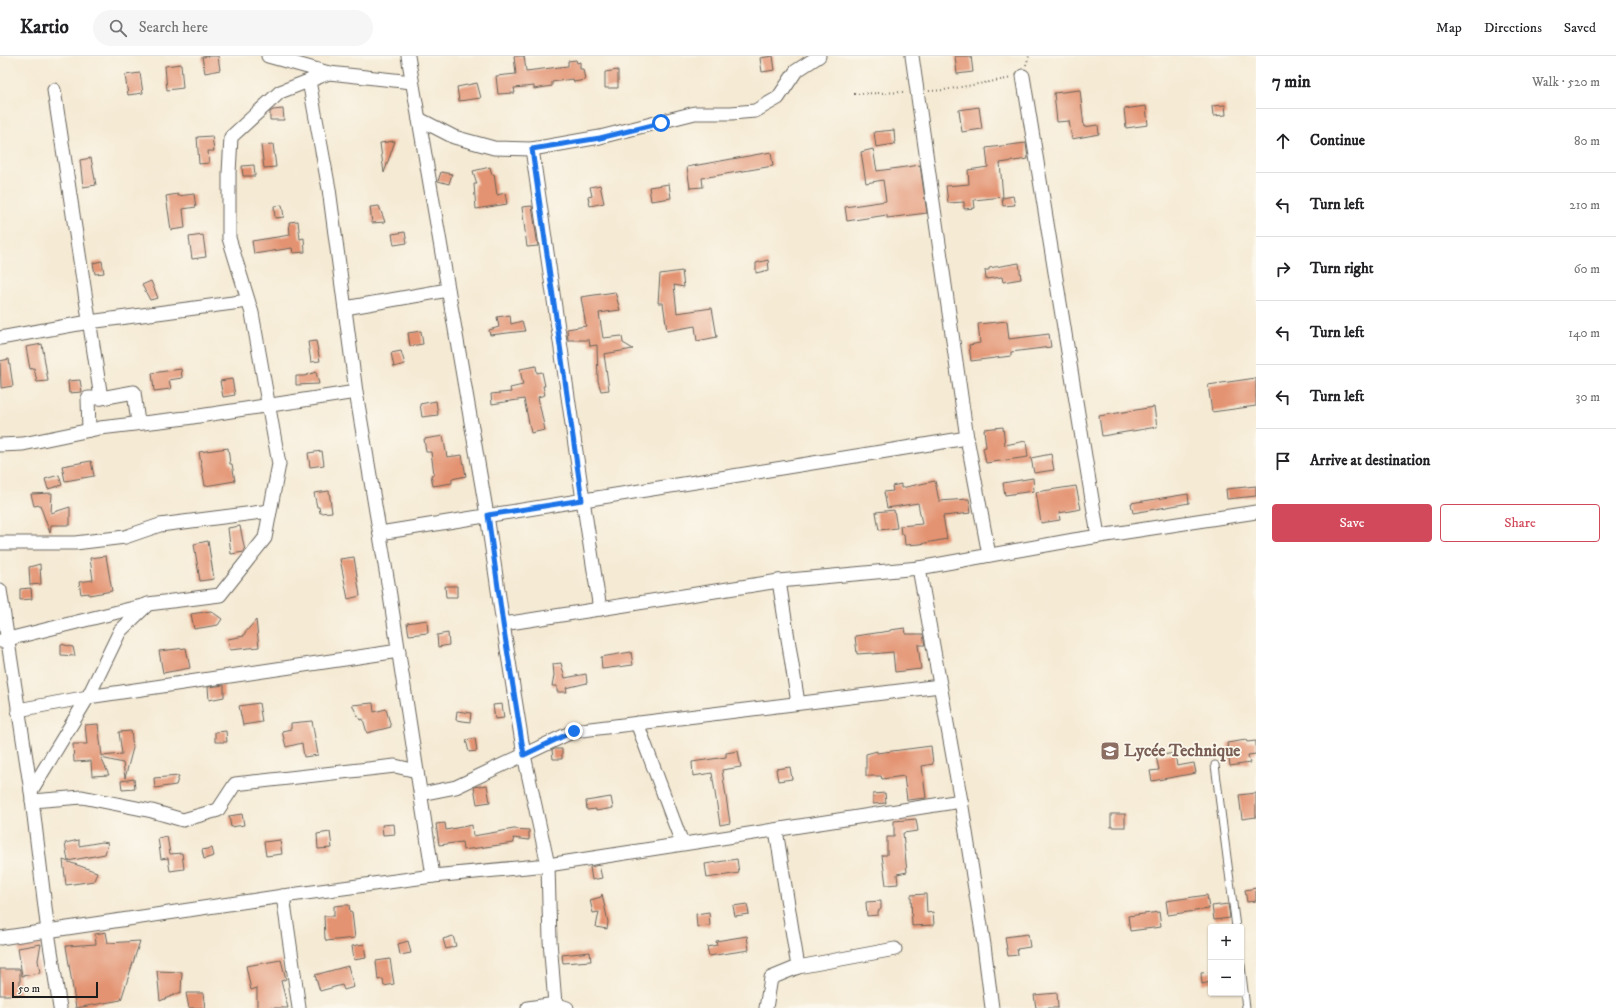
<!DOCTYPE html>
<html lang="en">
<head>
<meta charset="utf-8">
<style>
  :root { --surface:#fff; --page:#f6f6f6; --text:#202124; --muted:#757577; --line:#e0e0e0; --accent:#d1495b }
  body { margin:0; font-family:"IM FELL DW Pica",serif; background:var(--page); color:var(--text) }
  .controls { position:absolute; right:12px; bottom:12px; display:grid; overflow:hidden; border-radius:4px; box-shadow:0 1px 3px #0004 }
  .controls button { width:36px; height:36px; display:grid; place-items:center; padding:0; border:0; border-bottom:1px solid var(--line); background:var(--surface); color:var(--text); font:20px sans-serif }
  .scale { position:absolute; left:12px; bottom:10px; width:86px; box-sizing:border-box; padding-left:4px; border:2px solid #1c1c1c; border-top:0; font-size:11px; line-height:14px; white-space:nowrap; color:#1c1c1c; -webkit-text-stroke:3px #fbf7ec; paint-order:stroke }
  .stop { position:absolute; width:12px; height:12px; margin:-9px; border:3px solid #1a73e8; border-radius:50%; background:#fff }
  .stop.end { background:#1a73e8; border-color:#fff; box-shadow:0 1px 4px #0008 }
  .list { margin:0; padding:0; list-style:none }
  h2 { display:flex; justify-content:space-between; align-items:center; height:52px; margin:0; padding:0 16px; font-size:17px }
  h2 small { font-size:13px; font-weight:400; color:var(--muted) }
  .list li { display:grid; grid-template-columns:26px 1fr auto; gap:12px; align-items:center; box-sizing:border-box; height:64px; padding:0 16px; border-top:1px solid var(--line) }
  .list b { display:block; font-size:15px; white-space:nowrap }
  .list em { font-size:13px; font-style:normal; color:var(--muted) }
  .actions { display:flex; gap:8px; padding:12px 16px }
  .actions a { flex:1; padding:9px 0; border:1px solid var(--accent); border-radius:4px; text-align:center; font-size:14px; color:var(--accent) }
  .actions .main { background:var(--accent); color:#fff }
  .icon { flex:none; width:22px; height:22px; fill:none; stroke:currentColor; stroke-width:2; stroke-linecap:round; stroke-linejoin:round }
  .map { position:relative; flex:none; width:1256px; height:952px; overflow:hidden }
  header { display:flex; align-items:center; gap:24px; box-sizing:border-box; height:56px; padding:0 20px; background:var(--surface); border-bottom:1px solid var(--line) }
  header strong { font-size:19px }
  nav { display:flex; gap:22px; margin-inline-start:auto; font-size:14px }
  .search { width:280px; height:36px; background:var(--page); display:flex; align-items:center; gap:10px; box-sizing:border-box; padding:0 14px; border-radius:22px; color:var(--muted); font-size:15px }
  main { display:flex }
  aside { flex:1; background:var(--surface) }
  .map>svg:first-child { display:block }
  .building { fill:#e39371 }
  .lines { fill:none; stroke-linecap:round; stroke-linejoin:round }
  .lane-casing { stroke:#68645c; stroke-width:9 }
  .street-casing { stroke:#68645c; stroke-width:15 }
  .path { stroke:#68645c; stroke-width:2; stroke-dasharray:1 3; stroke-linecap:butt }
  .lane { stroke:#fff; stroke-width:7 }
  .street { stroke:#fff; stroke-width:13 }
  .route { stroke:#1a73e8; stroke-width:5 }
  .labels { text-anchor:middle; dominant-baseline:central; stroke-width:3.5; stroke-linejoin:round; paint-order:stroke }
  .education-label { font-size:17px; font-weight:bold; fill:#785e54; stroke:#fbf7ec; text-anchor:start }
</style>
</head>
<body>
<header>
<strong>Kartio</strong>
<div class="search"><svg class="icon" aria-label="search" viewBox="0 0 24 24"><circle cx="10" cy="10" r="6"/><path d="M15 15l6 6"/></svg>Search here</div>
<nav><a>Map</a><a>Directions</a><a>Saved</a></nav>
</header>
<main>
<div class="map">
<svg width="1256" height="952" viewBox="0 0 1256 952">
  <rect width="100%" height="100%" fill="#fbf7ec"/>
  <filter id="ink" filterUnits="userSpaceOnUse"><feTurbulence type="fractalNoise" baseFrequency=".025" numOctaves="2"/><feDisplacementMap in="SourceGraphic" scale="8" xChannelSelector="R" yChannelSelector="G"/><feConvolveMatrix kernelMatrix="1 2 1 2 8 2 1 2 1" color-interpolation-filters="sRGB"/></filter>
  <filter id="wash" filterUnits="userSpaceOnUse"><feTurbulence type="fractalNoise" baseFrequency=".012" numOctaves="4" result="noise"/><feDisplacementMap in="SourceGraphic" scale="16" xChannelSelector="R" yChannelSelector="G"/><feGaussianBlur stdDeviation="0.9" result="paint"/><feColorMatrix in="noise" values="0 0 0 0 0 0 0 0 0 0 0 0 0 0 0 0 0 1.4 0 .05"/><feComposite in="paint" operator="in"/></filter>
  <g filter="url(#wash)">
    <rect width="100%" height="100%" fill="#f5ead4"/>
    <g id="blocks">
      <g class="building">
        <polygon points="211,0 218,0 220,14 205,17 202,1"/>
        <polygon points="514,0 524,0 526,15 568,10 568,5 576,4 577,7 580,6 580,13 583,13 585,24 574,26 573,23 552,26 552,30 534,33 534,30 514,32 515,37 498,38 496,20 516,18"/>
        <polygon points="773,0 775,14 762,16 760,2"/>
        <polygon points="955,0 971,0 973,16 957,18"/>
        <polygon points="181,8 183,32 167,34 165,10"/>
        <polygon points="618,14 618,32 605,32 605,16"/>
        <polygon points="140,17 143,37 128,39 125,19"/>
        <polygon points="477,27 481,42 459,45 457,31"/>
        <polygon points="1080,34 1084,71 1098,69 1099,78 1072,83 1069,65 1057,66 1054,37"/>
        <polygon points="1225,49 1226,59 1213,60 1212,50"/>
        <polygon points="1146,50 1148,69 1126,72 1124,53"/>
        <polygon points="979,51 982,73 962,76 959,54"/>
        <polygon points="283,53 284,64 270,64 270,56 273,54"/>
        <polygon points="894,74 895,88 876,91 874,76"/>
        <polygon points="212,80 214,95 208,95 209,107 199,108 197,81"/>
        <polygon points="395,85 384,117 380,87"/>
        <polygon points="1026,87 1028,103 1000,107 1003,141 974,144 975,152 964,153 964,146 948,147 946,130 969,128 968,114 988,111 986,92"/>
        <polygon points="273,88 276,111 264,112 261,89"/>
        <polygon points="873,93 877,115 920,109 927,157 887,162 887,159 847,165 845,151 886,145 883,124 866,127 861,96"/>
        <polygon points="771,96 773,110 702,122 703,131 690,132 687,111"/>
        <polygon points="91,102 96,129 83,131 80,104"/>
        <polygon points="254,109 255,120 243,120 242,110"/>
        <polygon points="490,111 492,119 494,118 497,139 505,137 507,148 476,153 474,128 477,128 473,115"/>
        <polygon points="441,116 452,118 449,128 438,125"/>
        <polygon points="669,128 671,142 651,145 649,131"/>
        <polygon points="600,129 604,147 590,150 588,141 592,140 590,131"/>
        <polygon points="178,138 178,140 194,138 196,151 183,153 185,172 171,174 166,140"/>
        <polygon points="1013,140 1015,149 1003,150 1002,142"/>
        <polygon points="282,149 284,161 275,162 274,150"/>
        <polygon points="379,150 385,166 372,167 370,151"/>
        <polygon points="532,150 538,190 527,191 522,151"/>
        <polygon points="298,165 300,183 304,182 305,196 293,197 292,192 254,198 252,185 290,179 289,166"/>
        <polygon points="405,176 407,187 394,189 392,178"/>
        <polygon points="203,179 206,201 192,203 189,181"/>
        <polygon points="768,204 769,214 756,217 756,207"/>
        <polygon points="102,205 104,217 95,218 93,207"/>
        <polygon points="1019,207 1021,223 1003,226 1002,221 986,223 985,214 989,214 989,212"/>
        <polygon points="682,215 684,231 674,229 677,257 712,252 717,281 697,285 695,270 667,275 663,247 658,247 660,218"/>
        <polygon points="151,225 158,242 150,244 142,229"/>
        <polygon points="615,236 620,254 599,257 603,282 622,280 623,287 633,293 604,298 609,334 601,335 598,325 597,289 590,290 589,284 568,284 567,273 586,270 581,241"/>
        <polygon points="510,259 511,268 522,265 525,275 490,279 489,274 499,271 497,261"/>
        <polygon points="1007,265 1009,283 1049,278 1051,291 1011,296 1011,300 971,305 969,289 980,287 978,268"/>
        <polygon points="421,275 423,288 410,290 408,277"/>
        <polygon points="316,285 320,305 311,306 308,286"/>
        <polygon points="42,288 48,325 37,326 34,312 30,313 26,291"/>
        <polygon points="401,295 405,308 394,311 391,297"/>
        <polygon points="9,303 13,330 1,332 0,305"/>
        <polygon points="536,310 537,317 542,316 545,330 543,330 545,339 538,341 545,374 531,377 524,343 492,348 491,338 511,336 510,332 523,329 520,313"/>
        <polygon points="181,313 182,322 169,324 171,333 154,335 152,317"/>
        <polygon points="316,316 319,328 296,329 296,320 304,320"/>
        <polygon points="1256,322 1256,350 1212,356 1208,329"/>
        <polygon points="232,323 235,339 223,341 220,325"/>
        <polygon points="80,324 82,336 69,337 68,325"/>
        <polygon points="436,345 438,359 422,361 420,348"/>
        <polygon points="1154,351 1157,371 1102,380 1099,360"/>
        <polygon points="1003,371 1005,389 1026,385 1028,401 986,407 983,392 986,391 984,373"/>
        <polygon points="443,380 447,401 462,399 466,420 452,423 452,427 433,430 431,419 434,418 431,396 426,396 424,383"/>
        <polygon points="228,392 230,408 232,408 235,425 205,430 199,396"/>
        <polygon points="322,395 324,409 310,411 308,397"/>
        <polygon points="1051,398 1054,414 1034,417 1031,402"/>
        <polygon points="91,405 94,420 65,425 62,410"/>
        <polygon points="59,419 62,429 48,433 45,423"/>
        <polygon points="1033,422 1034,435 1005,439 1003,427"/>
        <polygon points="935,425 939,445 969,443 971,457 943,460 947,483 920,488 905,489 904,478 901,478 900,470 922,468 918,447 887,452 884,436 893,435 892,430 901,428 901,432"/>
        <polygon points="1076,430 1081,453 1059,457 1060,464 1041,467 1036,436"/>
        <polygon points="1256,430 1256,440 1227,443 1226,433"/>
        <polygon points="329,435 332,456 320,457 319,451 317,451 314,437"/>
        <polygon points="52,437 51,457 70,451 70,469 51,469 50,477 40,449 34,450 31,438"/>
        <polygon points="1188,438 1189,447 1133,457 1131,447"/>
        <polygon points="894,454 897,472 879,474 876,456"/>
        <polygon points="240,470 245,495 244,496 231,498 228,472"/>
        <polygon points="208,485 214,523 200,525 194,488"/>
        <polygon points="106,500 112,535 89,539 89,537 81,538 79,526 93,524 90,502"/>
        <polygon points="354,501 360,540 348,543 340,503"/>
        <polygon points="40,508 41,528 30,529 29,511"/>
        <polygon points="445,530 457,530 457,541 446,541"/>
        <polygon points="31,532 32,543 20,544 20,533"/>
        <polygon points="211,555 222,563 218,569 194,573 191,558"/>
        <polygon points="256,564 259,591 230,594 228,583 244,580 244,578"/>
        <polygon points="427,564 428,577 409,579 407,567"/>
        <polygon points="905,572 906,578 923,578 925,589 918,589 921,613 895,616 893,596 872,598 872,597 857,598 855,580 890,575 890,574"/>
        <polygon points="448,577 449,589 438,591 437,579"/>
        <polygon points="61,588 73,591 75,600 61,599"/>
        <polygon points="186,592 190,612 163,617 159,595"/>
        <polygon points="631,596 633,609 602,613 601,601"/>
        <polygon points="561,607 565,622 586,618 587,627 566,632 567,636 557,636 557,630 552,630 554,619 553,608"/>
        <polygon points="224,629 224,641 209,644 208,631"/>
        <polygon points="259,647 262,666 243,669 239,650"/>
        <polygon points="373,647 374,656 386,653 391,671 367,677 363,663 360,664 352,649"/>
        <polygon points="502,648 504,662 495,663 493,649"/>
        <polygon points="457,655 471,657 470,666 456,664"/>
        <polygon points="312,665 318,699 304,701 302,687 286,691 282,675 291,673 291,667"/>
        <polygon points="98,668 102,700 122,698 119,676 131,675 133,692 125,722 123,707 101,702 109,719 92,720 91,705 74,706 73,688 87,688 85,669"/>
        <polygon points="226,675 227,686 215,686 215,676"/>
        <polygon points="475,682 477,695 469,696 466,684"/>
        <polygon points="1246,684 1247,686 1256,685 1256,698 1248,699 1250,707 1230,710 1227,687"/>
        <polygon points="931,690 933,708 922,710 926,742 907,744 904,720 882,723 881,720 866,720 866,698 877,695 877,697"/>
        <polygon points="555,693 562,693 562,703 553,703 552,694"/>
        <polygon points="738,695 741,711 722,714 730,767 720,769 712,717 693,720 692,706 726,701 726,697"/>
        <polygon points="1175,697 1177,710 1194,707 1196,717 1152,725 1150,715 1159,714 1156,700"/>
        <polygon points="790,711 792,723 778,725 776,713"/>
        <polygon points="179,720 176,729 155,732 154,722"/>
        <polygon points="134,723 135,733 122,734 121,725"/>
        <polygon points="487,729 490,746 477,748 474,731"/>
        <polygon points="885,737 886,747 873,748 873,738"/>
        <polygon points="1256,737 1256,761 1242,763 1239,739"/>
        <polygon points="611,741 613,752 596,755 596,753 587,754 586,745"/>
        <polygon points="242,758 244,769 231,771 229,760"/>
        <rect x="1111" y="758" width="14" height="13"/>
        <polygon points="916,763 918,775 903,777 907,816 897,818 898,828 886,829 882,799 887,799 887,781 894,781 894,765"/>
        <polygon points="445,767 446,774 472,769 473,780 514,773 529,774 529,784 513,782 514,787 463,794 462,786 439,789 436,768"/>
        <polygon points="394,768 395,778 383,779 382,769"/>
        <polygon points="330,776 332,792 318,793 317,778"/>
        <polygon points="167,780 170,798 182,797 184,813 170,815 168,802 161,803 158,782"/>
        <polygon points="79,784 79,790 102,786 108,787 105,798 68,805 65,787"/>
        <polygon points="280,784 282,798 266,800 264,786"/>
        <polygon points="212,792 214,800 204,803 202,794"/>
        <polygon points="737,803 739,817 707,822 705,808"/>
        <polygon points="63,804 97,816 94,825 66,829"/>
        <polygon points="599,809 602,822 592,824 590,811"/>
        <polygon points="1256,832 1256,845 1247,846 1245,834"/>
        <polygon points="602,838 608,866 607,873 596,871 599,856 593,857 590,844 601,841"/>
        <polygon points="926,838 927,857 933,856 934,869 912,870 911,839"/>
        <polygon points="1207,839 1209,853 1168,859 1166,845"/>
        <polygon points="881,845 881,853 878,855 878,859 867,860 866,846"/>
        <polygon points="747,848 749,858 735,860 733,850"/>
        <polygon points="1228,848 1230,862 1214,864 1212,850"/>
        <polygon points="344,849 349,849 350,856 352,856 355,882 326,885 326,883 325,883 324,860 334,860 334,850"/>
        <polygon points="709,856 710,870 697,871 696,858"/>
        <polygon points="1159,856 1161,871 1130,875 1128,860"/>
        <polygon points="106,876 108,887 140,885 121,944 76,952 66,890 96,888 95,878"/>
        <polygon points="1028,878 1030,891 1017,893 1018,899 1008,900 1005,881"/>
        <polygon points="453,880 456,890 446,893 443,883"/>
        <polygon points="747,880 749,894 709,900 707,891 717,889 716,885"/>
        <polygon points="408,885 411,897 400,899 398,888"/>
        <polygon points="41,888 38,904 40,917 22,920 18,892"/>
        <polygon points="364,888 366,902 354,904 352,890"/>
        <polygon points="590,896 591,905 563,907 562,899"/>
        <polygon points="390,903 394,928 384,930 383,923 378,924 376,905"/>
        <polygon points="281,904 286,923 281,925 288,952 257,952 257,932 251,934 246,910"/>
        <polygon points="348,910 354,931 344,934 342,929 320,935 315,919"/>
        <rect x="0" y="913" width="20" height="26"/>
        <polygon points="157,915 182,916 181,936 160,945"/>
        <polygon points="1211,916 1211,926 1202,928 1201,917"/>
        <polygon points="186,937 203,937 205,952 189,952"/>
        <polygon points="1057,937 1058,952 1036,952 1034,939"/>
      </g>
    </g>
  </g>
  <g filter="url(#ink)">
    <use href="#blocks" fill-opacity="0" stroke="#68645c" stroke-width="1"/>
    <g class="lines">
      <defs>
        <g id="lane">
          <polyline points="1215,709 1236,871"/>
          <polyline points="1241,910 1246,952"/>
        </g>
        <g id="street">
          <polyline points="268,0 329,17 412,26"/>
          <polyline points="408,0 487,459 503,568 779,525 919,512"/>
          <polyline points="912,0 967,382 989,499"/>
          <polyline points="1023,20 1098,480"/>
          <polyline points="309,25 329,133 356,336"/>
          <polyline points="54,34 101,342"/>
          <polyline points="419,63 454,81 494,92 532,93 600,81 695,57 731,57 755,55 778,42 796,15 819,0"/>
          <polyline points="532,93 583,444 600,553"/>
          <polyline points="345,252 448,234"/>
          <polyline points="0,282 89,266 248,245"/>
          <polyline points="89,374 88,342 101,342 134,336 138,367"/>
          <polyline points="0,389 23,388 100,372 186,362 356,336 389,533 433,820"/>
          <polyline points="380,477 967,382"/>
          <polyline points="0,487 75,487 125,481 160,469 270,455"/>
          <polyline points="779,525 798,647"/>
          <polyline points="0,534 31,735"/>
          <polyline points="503,568 524,699 548,809 550,885 555,948 567,952"/>
          <polyline points="0,585 146,549"/>
          <polyline points="18,654 88,641 399,595"/>
          <polyline points="637,667 682,787"/>
          <polyline points="421,738 456,731 574,675 940,630"/>
          <polyline points="32,745 82,741 152,755 183,764 218,754 235,728 395,710 417,715"/>
          <polyline points="961,745 919,512 1074,484 1256,456"/>
          <polyline points="776,774 798,911"/>
          <polyline points="283,840 299,952"/>
          <polyline points="0,882 283,840 433,820 548,809 961,745 984,889 992,952"/>
          <polyline points="60,952 48,876 31,735 88,641 120,575 148,548 220,539 265,482 279,408 252,257 229,182 229,117 231,81 280,36 329,17"/>
          <polyline points="528,952 555,948"/>
          <polyline points="766,952 771,922 798,911 895,893"/>
        </g>
      </defs>
      <use href="#lane" class="lane-casing"/>
      <use href="#street" class="street-casing"/>
      <g class="path">
        <polyline points="1026,9 1029,0"/>
        <polyline points="929,35 944,34 1012,22"/>
        <polyline points="854,38 905,36"/>
      </g>
      <use href="#lane" class="lane"/>
      <use href="#street" class="street"/>
    </g>
  </g>
  <g class="lines" filter="url(#ink)">
    <polyline class="route" points="574,675 524,699 503,568 488,459 582,444 532,93 600,82 661,67"/>
  </g>
  <defs>
    <symbol id="school-square" viewBox="-11 -11 22 22"><rect x="-9" y="-9" width="18" height="18" rx="4" fill="#8d6e63" stroke="#fbf7ec"/><path d="M0-5L7-2L0 1L-7-2ZM-4 1L0 2.5L4 1V4Q0 6-4 4Z" fill="#fff"/></symbol>
  </defs>
  <g fill-rule="evenodd">
    <use href="#school-square" x="1099" y="684" width="22" height="22"/>
  </g>
  <g class="labels">
    <g class="education-label">
      <text x="1124" y="695">Lycée Technique</text>
    </g>
  </g>
</svg>
<div class="controls">
<button>+</button>
<button>−</button>
</div>
<div class="scale">50 m</div>
<div class="stop" style="left:661px;top:67px"></div>
<div class="stop end" style="left:574px;top:675px"></div>
</div>
<aside>
<h2>7 min<small>Walk · 520 m</small></h2>
<ul class="list">
<li><svg class="icon" aria-label="ahead" viewBox="0 0 24 24"><path d="M12 20V5M6 11l6-6 6 6"/></svg><div><b>Continue</b></div><em>80 m</em></li>
<li><svg class="icon" aria-label="left" viewBox="0 0 24 24"><path d="M17 20v-9H6M10 6l-5 5 5 5"/></svg><div><b>Turn left</b></div><em>210 m</em></li>
<li><svg class="icon" aria-label="right" viewBox="0 0 24 24"><path d="M7 20v-9h11M14 6l5 5-5 5"/></svg><div><b>Turn right</b></div><em>60 m</em></li>
<li><svg class="icon" aria-label="left" viewBox="0 0 24 24"><path d="M17 20v-9H6M10 6l-5 5 5 5"/></svg><div><b>Turn left</b></div><em>140 m</em></li>
<li><svg class="icon" aria-label="left" viewBox="0 0 24 24"><path d="M17 20v-9H6M10 6l-5 5 5 5"/></svg><div><b>Turn left</b></div><em>30 m</em></li>
<li><svg class="icon" aria-label="arrive" viewBox="0 0 24 24"><path d="M6 21V4h12l-3 4 3 4H6"/></svg><div><b>Arrive at destination</b></div></li>
</ul>
<div class="actions"><a class="main">Save</a><a>Share</a></div>
</aside>
</main>
</body>
</html>
